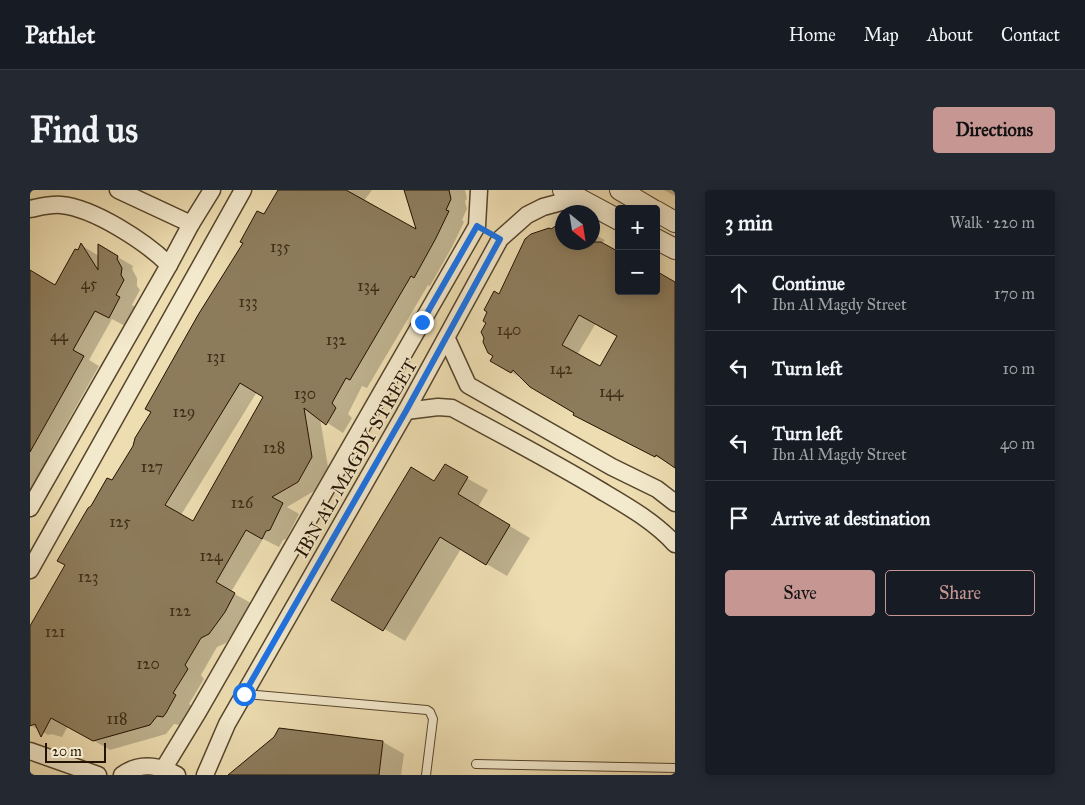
<!DOCTYPE html>
<html lang="en">
<head>
<meta charset="utf-8">
<style>
  :root { --surface:#171b24; --page:#242831; --text:#f1f3f6; --muted:#9ea1a6; --line:#363941; --accent:#c59692 }
  body { margin:0; font-family:"IM FELL Great Primer",serif; background:var(--page); color:var(--text) }
  .controls { position:absolute; right:15px; top:15px; display:grid; overflow:hidden; border-radius:5px; box-shadow:0 2px 12px #0003 }
  .controls button { width:45px; height:45px; display:grid; place-items:center; padding:0; border:0; border-bottom:1px solid var(--line); background:var(--surface); color:var(--text); font:25px sans-serif }
  .compass { position:absolute; left:525px; top:15px; width:45px; height:45px; border-radius:50%; background:var(--surface); box-shadow:0 2px 12px #0003; rotate:150deg }
  .scale { position:absolute; left:15px; bottom:12px; width:61px; box-sizing:border-box; padding-left:5px; border:2px solid #241200; border-top:0; font-size:14px; line-height:18px; white-space:nowrap; color:#241200; -webkit-text-stroke:4px #f3e9cc; paint-order:stroke }
  .stop { position:absolute; width:15px; height:15px; margin:-11px; border:4px solid #1a73e8; border-radius:50%; background:#fff }
  .stop.end { background:#1a73e8; border-color:#fff; box-shadow:0 1px 5px #0008 }
  .list { margin:0; padding:0; list-style:none }
  h2 { display:flex; justify-content:space-between; align-items:center; height:65px; margin:0; padding:0 20px; font-size:21px }
  h2 small { font-size:16px; font-weight:400; color:var(--muted) }
  .list li { display:grid; grid-template-columns:32px 1fr auto; gap:15px; align-items:center; box-sizing:border-box; height:75px; padding:0 20px; border-top:1px solid var(--line) }
  .list b { display:block; font-size:19px; white-space:nowrap }
  .list p { margin:0; font-size:16px; white-space:nowrap; color:var(--muted) }
  .list em { font-size:16px; font-style:normal; color:var(--muted) }
  .actions { display:flex; gap:10px; padding:15px 20px }
  .actions a { flex:1; padding:11px 0; border:1px solid var(--accent); border-radius:5px; text-align:center; font-size:18px; color:var(--accent) }
  .actions .main { background:var(--accent); color:#111 }
  .icon { flex:none; width:28px; height:28px; fill:none; stroke:currentColor; stroke-width:2; stroke-linecap:round; stroke-linejoin:round }
  .map { position:relative; flex:none; width:645px; height:585px; overflow:hidden; border-radius:5px }
  header { display:flex; align-items:center; gap:30px; box-sizing:border-box; height:70px; padding:0 25px; background:var(--surface); border-bottom:1px solid var(--line) }
  header strong { font-size:24px }
  nav { display:flex; gap:28px; margin-inline-start:auto; font-size:18px }
  .intro { display:flex; align-items:center; justify-content:space-between; box-sizing:border-box; height:120px; padding:0 30px }
  h1 { margin:0; font-size:35px }
  .button { padding:12px 22px; border-radius:5px; background:var(--accent); color:#111; font-size:18px; font-weight:700 }
  main { display:flex; gap:30px; padding:0 30px }
  aside { flex:1; background:var(--surface); border-radius:5px; box-shadow:0 2px 12px #0003 }
  .map>svg:first-child { display:block }
  .shadow { fill:#0003; fill-rule:evenodd }
  .building { fill:#8d7c5c; stroke:#241200; fill-rule:evenodd }
  .lines { fill:none; stroke-linecap:round; stroke-linejoin:round }
  .service-casing { stroke:#56452c; stroke-width:10 }
  .minor-casing { stroke:#56452c; stroke-width:19 }
  .tertiary-casing { stroke:#56452c; stroke-width:22 }
  .service { stroke:#f3e9cc; stroke-width:8 }
  .minor { stroke:#f3e9cc; stroke-width:16 }
  .tertiary { stroke:#f3e9cc; stroke-width:20 }
  .route { stroke:#1a73e8; stroke-width:6 }
  .labels { text-anchor:middle; dominant-baseline:central; stroke-width:4; stroke-linejoin:round; paint-order:stroke }
  .number-label { font-size:16px; fill:#3e2c17 }
  .street-label { font-size:19px; fill:#241200; stroke:#f3e9cc }
</style>
</head>
<body>
<header>
<strong>Pathlet</strong>
<nav><a>Home</a><a>Map</a><a>About</a><a>Contact</a></nav>
</header>
<div class="intro"><h1>Find us</h1><a class="button">Directions</a></div>
<main>
<div class="map">
<svg width="645" height="585" viewBox="0 0 645 585">
  <rect width="100%" height="100%" fill="#edddb1"/>
  <filter id="stains"><feTurbulence type="fractalNoise" baseFrequency=".004" numOctaves="4"/><feColorMatrix values="0 0 0 0 .2 0 0 0 0 .09 0 0 0 0 .02 0 0 0 .5 -.17"/></filter>
  <radialGradient id="worn" r=".72"><stop offset=".6" stop-color="#630" stop-opacity="0"/><stop offset="1" stop-color="#630" stop-opacity=".3"/></radialGradient>
  <g class="shadow">
    <path d="M 249,0 L 342,0 L 334,11 L 388,42 L 376,0 L 435,0 L 437,9 L 435,11 L 437,19 L 432,30 L 434,32 L 422,57 L 400,96 L 398,95 L 337,198 L 332,196 L 318,224 L 322,228 L 313,243 L 290,228 L 298,277 L 284,301 L 257,317 L 269,324 L 256,349 L 253,350 L 249,357 L 233,349 L 201,402 L 221,413 L 211,431 L 196,453 L 187,457 L 171,485 L 174,489 L 159,514 L 162,516 L 152,532 L 149,535 L 144,534 L 136,544 L 80,560 L 38,536 L 32,547 L 21,544 L 18,545 L 0,535 L 0,438 L 37,375 L 62,317 L 82,292 L 104,256 ZM 227,202 L 234,206 L 164,333 L 151,325 Z"/>
    <polygon points="634,0 645,0 645,6"/>
    <path d="M 527,37 L 532,37 L 532,52 L 562,52 L 562,43 L 575,50 L 572,54 L 589,101 L 626,101 L 645,93 L 645,276 L 561,234 L 545,225 L 546,223 L 493,189 L 462,171 L 465,166 L 469,105 L 522,41 ZM 566,133 L 588,146 L 570,178 L 547,165 Z"/>
    <polygon points="51,55 69,66 69,56 103,76 102,79 107,88 107,96 110,100 102,115 106,117 95,136 82,129 59,170 69,176 19,265 22,267 0,306 0,81 26,96"/>
    <polygon points="415,276 458,300 448,317 500,348 477,386 431,359 375,451 303,409 405,293"/>
    <polygon points="250,539 353,552 374,564 371,585 211,585 245,548"/>
  </g>
  <g class="building">
    <path d="M 248,0 L 316,0 L 386,39 L 374,0 L 419,0 L 421,9 L 416,20 L 419,21 L 406,48 L 384,88 L 381,86 L 320,190 L 316,188 L 302,213 L 306,218 L 296,235 L 274,218 L 282,267 L 268,292 L 242,307 L 253,313 L 240,340 L 236,341 L 232,349 L 216,340 L 186,392 L 205,403 L 195,422 L 179,444 L 171,448 L 155,475 L 158,479 L 143,503 L 146,505 L 136,523 L 133,527 L 127,526 L 120,535 L 63,551 L 21,528 L 11,547 L 5,534 L 0,536 L 0,436 L 35,375 L 27,371 L 58,318 L 61,316 L 77,288 L 82,290 L 103,256 L 105,248 L 121,222 L 115,219 L 168,125 L 213,53 L 210,52 L 227,21 L 234,24 ZM 210,193 L 233,207 L 163,331 L 135,315 Z"/>
    <path d="M 532,32 L 532,52 L 571,52 L 589,62 L 589,101 L 626,101 L 626,81 L 645,92 L 645,278 L 626,265 L 625,267 L 543,225 L 544,223 L 500,197 L 483,180 L 481,183 L 460,171 L 463,166 L 458,163 L 453,152 L 454,148 L 451,142 L 456,133 L 453,131 L 457,122 L 454,120 L 464,101 L 469,104 L 495,49 L 501,44 L 519,38 L 521,39 ZM 549,125 L 587,146 L 570,176 L 532,155 Z"/>
    <polygon points="51,53 68,80 68,54 88,66 87,69 92,78 91,85 94,90 86,105 90,107 79,128 65,121 43,160 54,166 0,262 0,80 25,95 45,59 48,60"/>
    <polygon points="415,274 438,287 428,304 480,335 456,375 410,347 353,441 301,410 381,277 404,291"/>
    <polygon points="249,538 353,551 349,585 198,585 244,547"/>
  </g>
  <g class="lines">
    <defs>
      <g id="service">
        <polyline points="215,504 397,520 400,522 403,529 396,585"/>
        <polyline points="446,574 645,578"/>
      </g>
      <g id="minor">
        <polyline points="88,0 161,34"/>
        <path d="M 0,19 C 10,17 21,14 31,15 C 64,18 116,52 139,75"/>
        <polyline points="417,149 438,195 582,277 627,299 645,313"/>
        <path d="M 376,221 L 408,217 L 422,218 C 472,245 522,271 570,300 C 597,316 624,331 645,354"/>
        <polyline points="0,318 139,75 161,34 182,0"/>
        <polyline points="0,380 213,0"/>
        <polyline points="0,561 68,585"/>
        <polyline points="134,578 168,522 447,36 449,0"/>
        <path d="M 92,585 C 110,572 128,575 147,585"/>
        <polyline points="175,585 197,534 376,221 470,49 497,25 513,17 546,8"/>
      </g>
      <g id="tertiary">
        <polyline points="533,0 589,30"/>
        <polyline points="590,0 622,19"/>
        <polyline points="626,21 645,32"/>
        <polyline points="626,49 645,59"/>
      </g>
    </defs>
    <use href="#service" class="service-casing"/>
    <use href="#minor" class="minor-casing"/>
    <use href="#tertiary" class="tertiary-casing"/>
    <use href="#service" class="service"/>
    <use href="#minor" class="minor"/>
    <use href="#tertiary" class="tertiary"/>
  </g>
  <g class="lines">
    <polyline class="route" points="214,504 376,221 470,49 447,36 392,132"/>
  </g>
  <g class="labels">
    <g class="number-label">
      <text x="250" y="56">135</text>
      <text x="59" y="93">45</text>
      <text x="338" y="95">134</text>
      <text x="218" y="111">133</text>
      <text x="479" y="139">140</text>
      <text x="29" y="145">44</text>
      <text x="306" y="149">132</text>
      <text x="186" y="166">131</text>
      <text x="531" y="178">142</text>
      <text x="581" y="201">144</text>
      <text x="275" y="203">130</text>
      <text x="154" y="221">129</text>
      <text x="244" y="257">128</text>
      <text x="122" y="276">127</text>
      <text x="212" y="312">126</text>
      <text x="90" y="331">125</text>
      <text x="181" y="365">124</text>
      <text x="58" y="386">123</text>
      <text x="150" y="420">122</text>
      <text x="25" y="441">121</text>
      <text x="118" y="473">120</text>
      <text x="87" y="528">118</text>
    </g>
    <g class="street-label">
      <text transform="translate(326 268) rotate(-60)">IBN AL MAGDY STREET</text>
    </g>
  </g>
  <rect width="100%" height="100%" filter="url(#stains)"/>
  <rect width="100%" height="100%" fill="url(#worn)"/>
</svg>
<div class="controls">
<button>+</button>
<button>−</button>
</div>
<svg class="compass" viewBox="-18 -18 36 36"><path d="M0-13l5 13h-10z" fill="#e53935"/><path d="M0 13l5-13h-10z" fill="#9ea1a6"/></svg>
<div class="scale">20 m</div>
<div class="stop" style="left:214px;top:504px"></div>
<div class="stop end" style="left:392px;top:132px"></div>
</div>
<aside>
<h2>3 min<small>Walk · 220 m</small></h2>
<ul class="list">
<li><svg class="icon" aria-label="ahead" viewBox="0 0 24 24"><path d="M12 20V5M6 11l6-6 6 6"/></svg><div><b>Continue</b><p>Ibn Al Magdy Street</p></div><em>170 m</em></li>
<li><svg class="icon" aria-label="left" viewBox="0 0 24 24"><path d="M17 20v-9H6M10 6l-5 5 5 5"/></svg><div><b>Turn left</b></div><em>10 m</em></li>
<li><svg class="icon" aria-label="left" viewBox="0 0 24 24"><path d="M17 20v-9H6M10 6l-5 5 5 5"/></svg><div><b>Turn left</b><p>Ibn Al Magdy Street</p></div><em>40 m</em></li>
<li><svg class="icon" aria-label="arrive" viewBox="0 0 24 24"><path d="M6 21V4h12l-3 4 3 4H6"/></svg><div><b>Arrive at destination</b></div></li>
</ul>
<div class="actions"><a class="main">Save</a><a>Share</a></div>
</aside>
</main>
</body>
</html>
